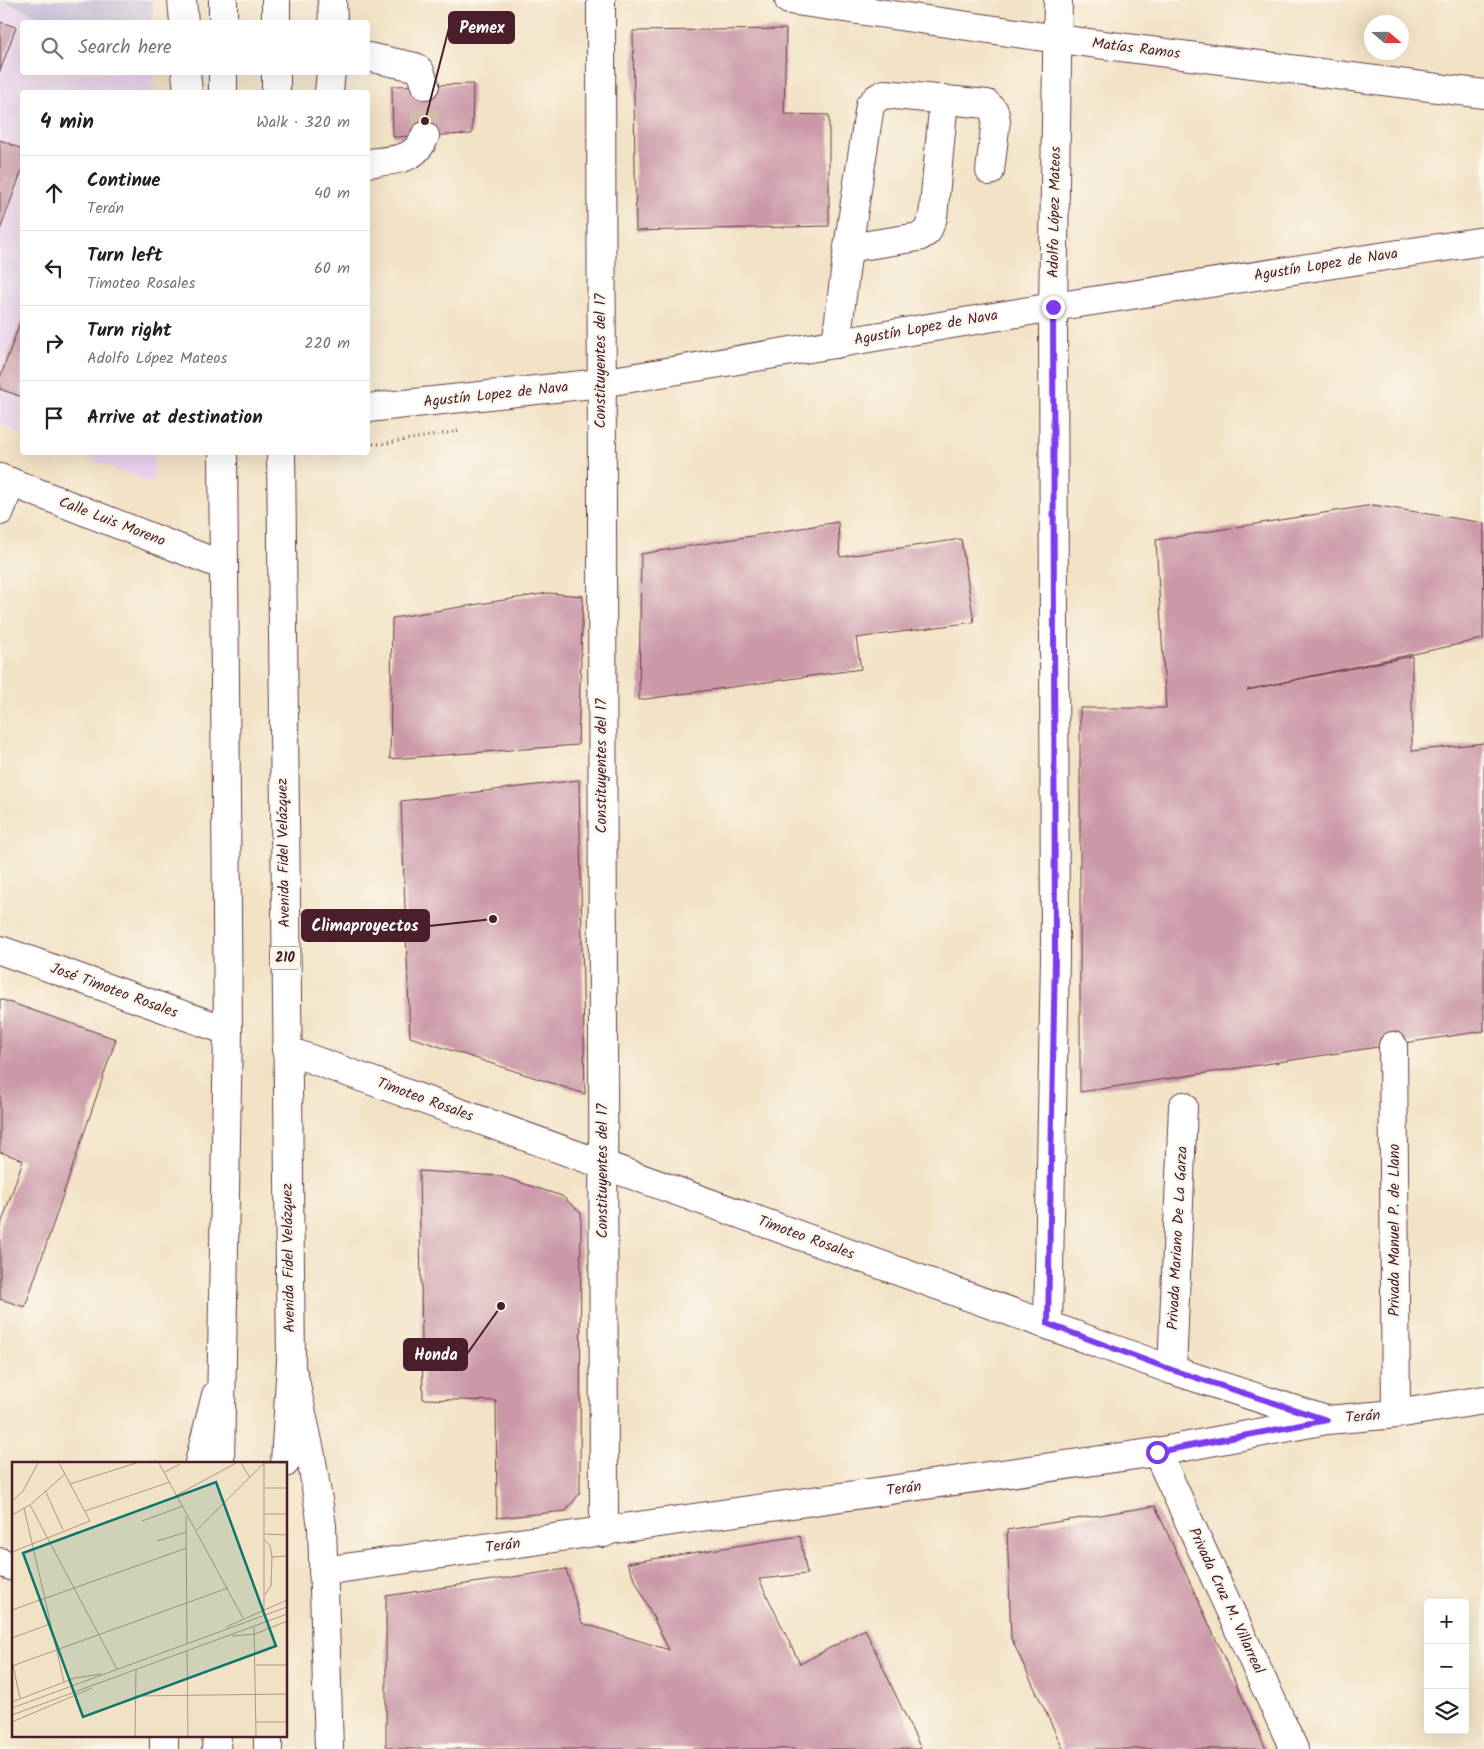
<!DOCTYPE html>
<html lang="en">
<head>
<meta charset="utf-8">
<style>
  :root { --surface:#fff; --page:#f6f6f6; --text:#202124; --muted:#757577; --line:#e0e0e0 }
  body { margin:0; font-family:Kalam,sans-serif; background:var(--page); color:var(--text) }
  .controls { position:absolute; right:15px; bottom:15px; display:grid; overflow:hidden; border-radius:5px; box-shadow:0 5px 20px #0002 }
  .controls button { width:45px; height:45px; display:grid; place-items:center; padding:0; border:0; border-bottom:1px solid var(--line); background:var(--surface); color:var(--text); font:25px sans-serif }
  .compass { position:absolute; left:1364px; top:15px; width:45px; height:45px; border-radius:50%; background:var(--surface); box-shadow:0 5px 20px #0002; rotate:110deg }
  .stop { position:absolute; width:15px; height:15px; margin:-11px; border:4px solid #7c3aed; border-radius:50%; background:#fff }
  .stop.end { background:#7c3aed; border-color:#fff; box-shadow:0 1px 5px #0008 }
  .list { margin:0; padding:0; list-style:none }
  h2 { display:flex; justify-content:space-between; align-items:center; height:65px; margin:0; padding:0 20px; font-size:21px }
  h2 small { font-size:16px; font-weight:400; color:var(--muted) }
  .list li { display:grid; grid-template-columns:32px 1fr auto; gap:15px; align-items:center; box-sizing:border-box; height:75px; padding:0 20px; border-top:1px solid var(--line) }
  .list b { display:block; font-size:19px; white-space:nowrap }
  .list p { margin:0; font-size:16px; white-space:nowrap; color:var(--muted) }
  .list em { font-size:16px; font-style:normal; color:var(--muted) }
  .icon { flex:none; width:28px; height:28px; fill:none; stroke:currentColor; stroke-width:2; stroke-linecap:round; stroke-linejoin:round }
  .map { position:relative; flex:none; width:1484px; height:1749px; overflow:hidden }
  .search { position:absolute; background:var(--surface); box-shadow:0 5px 20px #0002; left:20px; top:20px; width:350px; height:55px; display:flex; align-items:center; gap:12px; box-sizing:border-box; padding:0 18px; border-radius:5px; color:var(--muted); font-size:19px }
  .panel { position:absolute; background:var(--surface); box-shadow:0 5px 20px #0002; left:20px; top:90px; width:350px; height:365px; border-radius:5px }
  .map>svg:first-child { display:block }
  .built { fill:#e9d2ed }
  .industrial { fill:#c9bfd7 }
  .building { fill:#cb98a7 }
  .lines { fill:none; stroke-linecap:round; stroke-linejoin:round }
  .minor-tunnel { stroke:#d0bba6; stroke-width:28; stroke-dasharray:28 14; stroke-linecap:butt }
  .minor-casing { stroke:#633c42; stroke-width:30 }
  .highway-casing { stroke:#633c42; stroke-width:30 }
  .path { stroke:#633c42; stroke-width:3; stroke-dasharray:1 4; stroke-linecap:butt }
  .minor { stroke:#fff; stroke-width:28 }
  .highway { stroke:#fff; stroke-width:28 }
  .route { stroke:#7c3aed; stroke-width:6 }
  .labels { text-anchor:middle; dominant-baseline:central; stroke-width:5; stroke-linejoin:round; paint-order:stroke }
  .shield { fill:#fbf7ec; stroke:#7f6065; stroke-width:1 }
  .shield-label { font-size:14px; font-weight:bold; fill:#4a1f2b }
  .street-label { font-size:15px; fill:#4a1f2b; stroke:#fbf7ec }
  .inset-road { fill:none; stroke:#af9487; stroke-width:1 }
  .view { fill:#0f766e; fill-opacity:0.15; stroke:#0f766e; stroke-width:2.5 }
  .inset-edge { fill:none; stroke:#4a1f2b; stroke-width:2.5 }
  .leader { fill:none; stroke:#4a1f2b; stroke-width:2 }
  .callout-dot { fill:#4a1f2b; stroke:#fbf7ec; stroke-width:2 }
  .callout { fill:#4a1f2b; stroke:#4a1f2b; stroke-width:2 }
  .callout-label { font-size:16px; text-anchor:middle; font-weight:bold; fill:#fff }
</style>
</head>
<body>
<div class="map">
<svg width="1484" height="1749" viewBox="0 0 1484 1749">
  <rect width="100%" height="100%" fill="#fbf7ec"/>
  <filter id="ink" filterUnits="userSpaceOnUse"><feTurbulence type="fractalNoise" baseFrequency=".02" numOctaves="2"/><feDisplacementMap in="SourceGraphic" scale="10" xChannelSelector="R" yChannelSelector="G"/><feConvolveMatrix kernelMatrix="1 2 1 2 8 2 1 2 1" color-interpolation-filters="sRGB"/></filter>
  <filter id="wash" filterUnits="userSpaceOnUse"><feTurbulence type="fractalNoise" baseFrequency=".0096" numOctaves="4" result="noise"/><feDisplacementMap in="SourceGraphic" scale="20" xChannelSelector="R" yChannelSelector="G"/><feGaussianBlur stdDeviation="1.12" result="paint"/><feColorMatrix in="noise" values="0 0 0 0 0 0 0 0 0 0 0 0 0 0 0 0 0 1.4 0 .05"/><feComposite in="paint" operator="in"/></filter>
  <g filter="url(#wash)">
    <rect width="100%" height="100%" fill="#f2e2c5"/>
    <g class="built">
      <polygon points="0,1 54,22 22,22 22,72 153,73 153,92 22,92 22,433 0,424"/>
      <polygon points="73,453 154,453 154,484"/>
    </g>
    <polygon class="industrial" points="0,0 152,0 153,22 54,22"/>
    <g id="blocks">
      <g class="building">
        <polygon points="0,22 16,27 0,71"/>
        <polygon points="786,29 784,114 829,115 829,226 636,231 633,31"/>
        <polygon points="473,84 472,134 393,137 392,86"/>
        <polygon points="0,140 22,149 22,170 0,230"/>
        <polygon points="22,317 22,397 0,389 0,378"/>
        <polygon points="1373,505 1484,523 1483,639 1247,690 1412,656 1412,751 1484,743 1484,1031 1080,1092 1080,708 1166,708 1156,540"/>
        <polygon points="838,522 840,557 961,539 974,622 856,638 861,669 639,700 641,554"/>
        <polygon points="548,593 583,596 578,745 390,759 392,618"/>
        <polygon points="579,780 585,1094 410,1037 401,801"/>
        <polygon points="0,999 116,1039 25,1307 0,1299 0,1228 23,1160 0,1152"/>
        <polygon points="419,1171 500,1176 562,1196 581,1213 580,1493 566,1511 497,1518 496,1401 423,1399"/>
        <polygon points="1155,1506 1266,1749 1063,1749 1011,1638 1007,1530"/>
        <polygon points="800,1536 807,1574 759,1579 800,1664 865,1629 921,1749 395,1749 386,1746 386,1596 566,1569 582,1623 669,1650 627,1563"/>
      </g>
    </g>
  </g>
  <g filter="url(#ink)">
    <use href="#blocks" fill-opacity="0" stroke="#633c42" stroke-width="1"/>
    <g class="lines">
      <polyline class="minor-tunnel" points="425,136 425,85"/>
      <defs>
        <g id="minor">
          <polyline points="182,0 184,22"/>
          <polyline points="332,0 333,22"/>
          <polyline points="601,0 604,1533"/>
          <polyline points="789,0 1058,39 1484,94"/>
          <polyline points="368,57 415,67 420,71 425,85"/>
          <polyline points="186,72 188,92"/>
          <polyline points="329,92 331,72"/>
          <path d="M 368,163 C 391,160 415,162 425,136"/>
          <polyline points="848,248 919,237 927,232 933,217 944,99"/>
          <polyline points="836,344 848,248 870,105 877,98 885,94 987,104 994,111 996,120 990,171"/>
          <polyline points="368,408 601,383 1053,307 1484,241"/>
          <polyline points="0,478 224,566"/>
          <polyline points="0,511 11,482"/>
          <polyline points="0,950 228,1031"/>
          <polyline points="1393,1046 1396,1414"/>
          <polyline points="286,1050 1172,1370 1323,1419"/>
          <polyline points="1048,1324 1055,956 1053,307 1058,0"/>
          <polyline points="1172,1370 1183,1106"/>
          <polyline points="294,1376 311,1456 322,1526 329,1749"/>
          <polyline points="1157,1452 1294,1749"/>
          <polyline points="199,1463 216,1395"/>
          <polyline points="0,1562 14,1567"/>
          <polyline points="323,1571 1157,1452 1327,1420 1396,1414 1484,1400"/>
          <polyline points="164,1735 164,1749"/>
        </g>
        <g id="highway">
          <polyline points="223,22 223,0"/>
          <polyline points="276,22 276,0"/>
          <polyline points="223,92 223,72"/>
          <polyline points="276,92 276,72"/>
          <polyline points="281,452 291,1361 285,1463"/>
          <polyline points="220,1463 228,1031 223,452"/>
          <polyline points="216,1749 217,1735"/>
          <polyline points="268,1749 268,1735"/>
        </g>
      </defs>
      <use href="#minor" class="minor-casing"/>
      <use href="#highway" class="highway-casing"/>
      <polyline class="path" points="368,444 380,444 460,431"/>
      <use href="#minor" class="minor"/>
      <use href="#highway" class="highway"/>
    </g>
  </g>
  <g class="lines" filter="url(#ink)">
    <polyline class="route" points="1053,307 1055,956 1048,1324 1172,1370 1327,1420 1157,1452"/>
  </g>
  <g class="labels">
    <rect class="shield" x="270" y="946.5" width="30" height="23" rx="4"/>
    <g class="shield-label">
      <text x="285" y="958">210</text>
    </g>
    <g class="street-label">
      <text transform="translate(1136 49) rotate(7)">Matías Ramos</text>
      <text transform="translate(1055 212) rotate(-89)">Adolfo López Mateos</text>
      <text transform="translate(1326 265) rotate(-9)">Agustín Lopez de Nava</text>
      <text transform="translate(926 328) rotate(-10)">Agustín Lopez de Nava</text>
      <text transform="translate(601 361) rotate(-90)">Constituyentes del 17</text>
      <text transform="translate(496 395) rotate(-6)">Agustín Lopez de Nava</text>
      <text transform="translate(112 522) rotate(21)">Calle Luis Moreno</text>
      <text transform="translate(602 766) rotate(-90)">Constituyentes del 17</text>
      <text transform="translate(284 853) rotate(-91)">Avenida Fidel Velázquez</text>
      <text transform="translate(114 991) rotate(20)">José Timoteo Rosales</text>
      <text transform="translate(425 1100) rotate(20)">Timoteo Rosales</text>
      <text transform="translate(603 1171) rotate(-90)">Constituyentes del 17</text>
      <text transform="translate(1395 1230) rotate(-90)">Privada Manuel P. de Llano</text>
      <text transform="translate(806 1238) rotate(20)">Timoteo Rosales</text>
      <text transform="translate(1178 1238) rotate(-87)">Privada Mariano De La Garza</text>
      <text transform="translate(289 1258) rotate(-91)">Avenida Fidel Velázquez</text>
      <text transform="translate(1363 1417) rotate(-5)">Terán</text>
      <text transform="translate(904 1489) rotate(-8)">Terán</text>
      <text transform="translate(503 1546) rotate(-8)">Terán</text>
      <text transform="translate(1226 1601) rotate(65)">Privada Cruz M. Villarreal</text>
    </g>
  </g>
  <g transform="translate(12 1462)">
    <rect width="275" height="275" fill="#f2e2c5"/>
    <path class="inset-road" d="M 147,1 L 231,156M 229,1 L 238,16M 153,10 L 168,2M 58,22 L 124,1M 253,26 L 275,26M 33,28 L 51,68M 165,33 L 224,1M 0,39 L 11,29 L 26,1M 18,43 L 105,207M 12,46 L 52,220M 73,49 L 158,20M 253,52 L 275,52M 0,53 L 18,43 L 53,12M 174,54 L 175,181M 130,59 L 171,44M 185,68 L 252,1 L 275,1M 253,72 L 275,73M 253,78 L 258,84 L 260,95 L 259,124 L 253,133M 145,79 L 175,70M 0,90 L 78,59 L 47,1M 260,95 L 275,94M 0,148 L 175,86M 252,148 L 252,1M 214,165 L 275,138M 242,165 L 244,274M 220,174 L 243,172 L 275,159M 0,176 L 38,162M 175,188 L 176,274M 0,199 L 8,236M 244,203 L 275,203M 0,204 L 216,126M 124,234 L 275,232M 0,240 L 63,216 L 89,212M 0,246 L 275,145M 0,253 L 275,152M 0,260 L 80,226M 244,260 L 275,260M 123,274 L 124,207"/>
    <path class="view" d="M 204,20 L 264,184 L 71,255 L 11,91 Z"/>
    <rect width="275" height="275" class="inset-edge"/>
  </g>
  <path class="leader" d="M425 121L449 28M493 919L429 926M501 1306L467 1354"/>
  <g class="callout-dot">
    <circle cx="425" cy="121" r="5"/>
    <circle cx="493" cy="919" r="5"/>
    <circle cx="501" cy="1306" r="5"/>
  </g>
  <g class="callout">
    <rect x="449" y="12" width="65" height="31" rx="5"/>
    <rect x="302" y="910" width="127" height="31" rx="5"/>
    <rect x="404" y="1339" width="63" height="31" rx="5"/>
  </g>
  <g class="callout-label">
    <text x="482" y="33">Pemex</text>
    <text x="365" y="931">Climaproyectos</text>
    <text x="436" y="1360">Honda</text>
  </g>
</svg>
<div class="controls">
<button>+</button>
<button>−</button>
<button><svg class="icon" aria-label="layers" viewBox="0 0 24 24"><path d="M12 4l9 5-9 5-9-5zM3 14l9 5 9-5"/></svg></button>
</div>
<svg class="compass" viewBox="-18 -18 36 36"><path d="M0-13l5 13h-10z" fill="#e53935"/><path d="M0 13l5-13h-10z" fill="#757577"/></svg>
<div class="stop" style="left:1157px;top:1452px"></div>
<div class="stop end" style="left:1053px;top:307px"></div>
<div class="search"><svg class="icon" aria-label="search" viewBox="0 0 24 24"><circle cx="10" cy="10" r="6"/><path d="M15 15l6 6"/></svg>Search here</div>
<section class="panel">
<h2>4 min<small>Walk · 320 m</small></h2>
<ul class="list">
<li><svg class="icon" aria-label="ahead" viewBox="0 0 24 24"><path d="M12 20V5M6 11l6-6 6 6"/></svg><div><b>Continue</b><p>Terán</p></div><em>40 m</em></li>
<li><svg class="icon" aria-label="left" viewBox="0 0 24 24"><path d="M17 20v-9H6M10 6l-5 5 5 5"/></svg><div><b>Turn left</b><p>Timoteo Rosales</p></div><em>60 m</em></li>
<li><svg class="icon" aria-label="right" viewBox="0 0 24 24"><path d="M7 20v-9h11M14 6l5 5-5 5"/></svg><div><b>Turn right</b><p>Adolfo López Mateos</p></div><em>220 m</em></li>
<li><svg class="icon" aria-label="arrive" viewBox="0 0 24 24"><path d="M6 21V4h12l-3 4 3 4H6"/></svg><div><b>Arrive at destination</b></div></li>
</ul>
</section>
</div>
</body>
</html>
